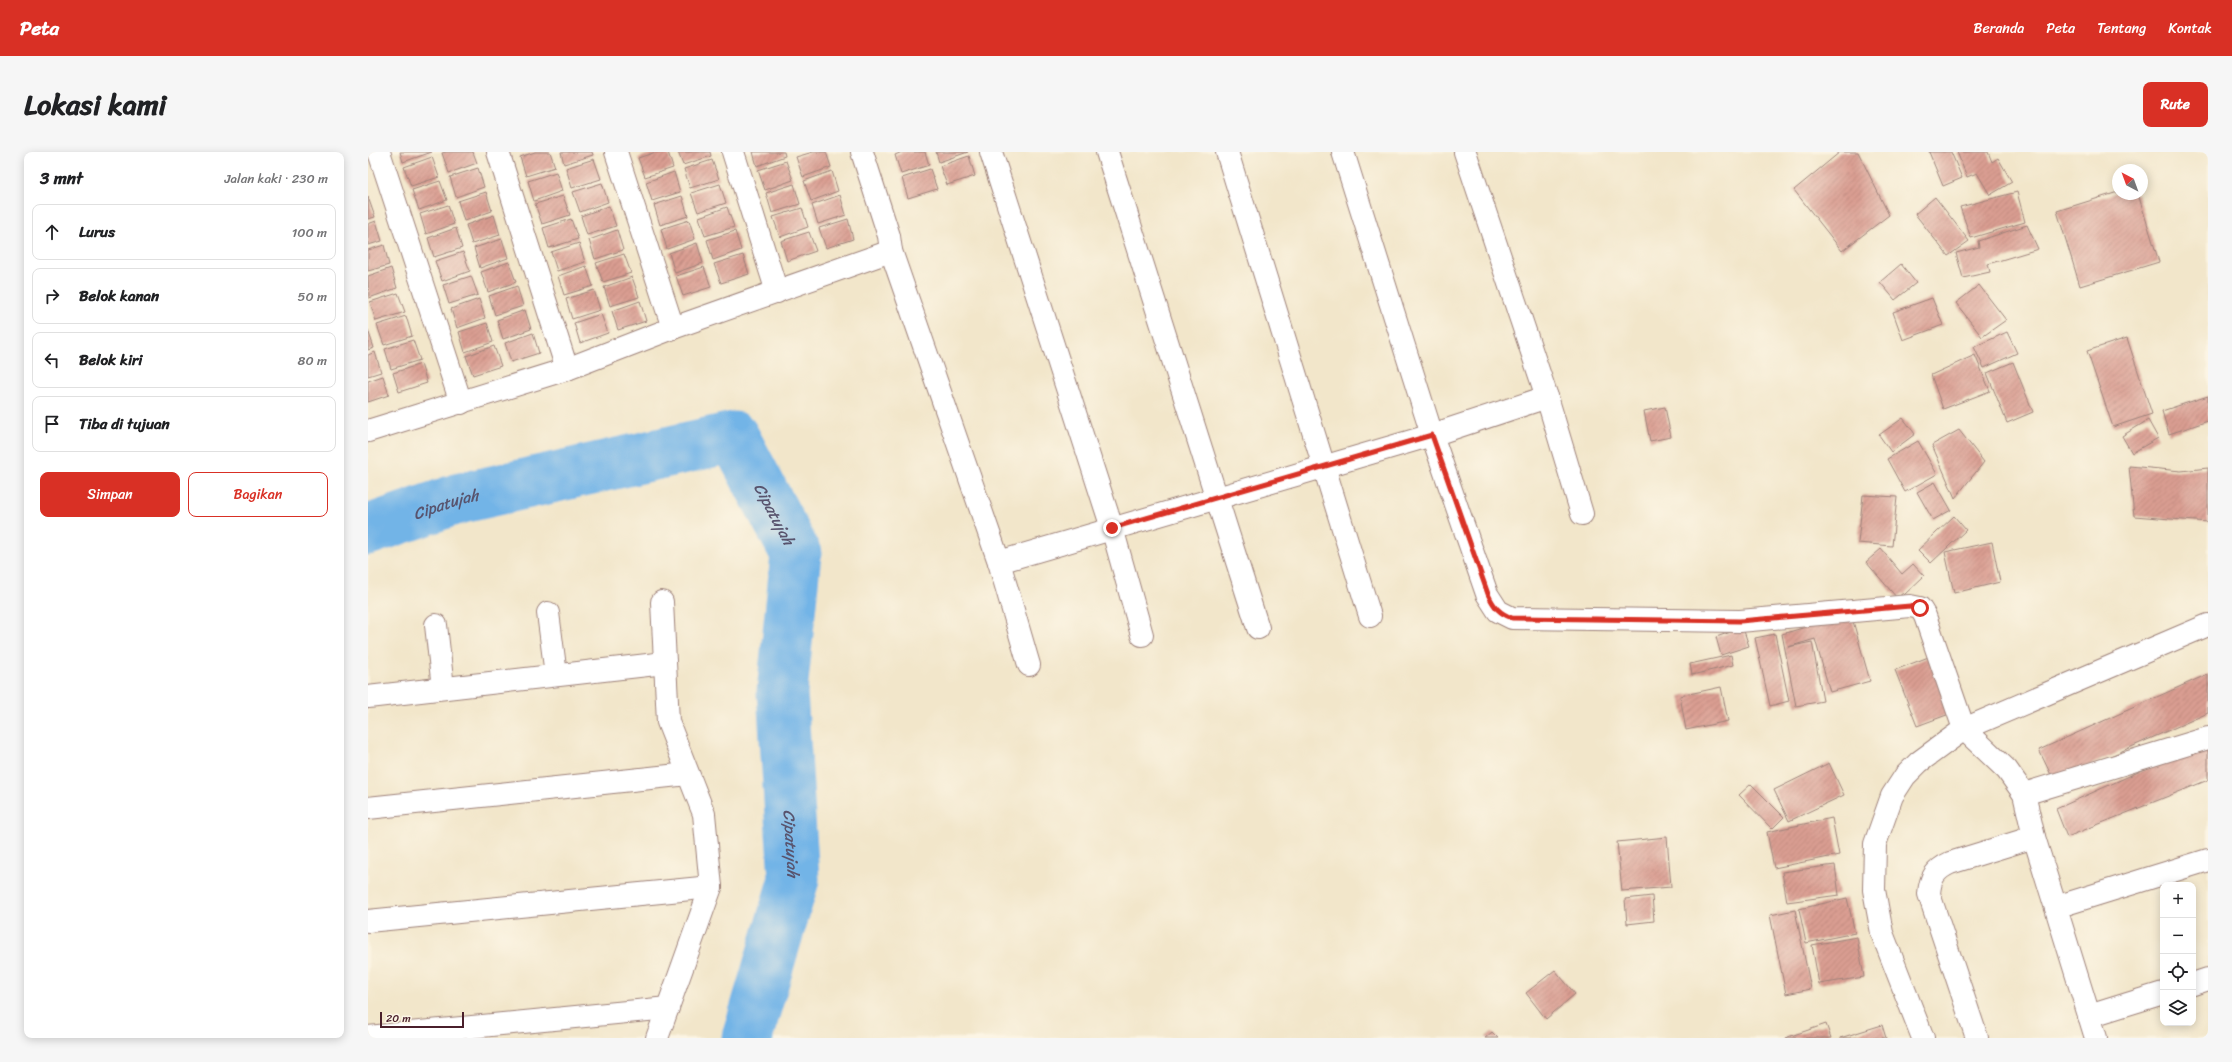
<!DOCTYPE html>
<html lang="id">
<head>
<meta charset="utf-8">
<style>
  :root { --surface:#fff; --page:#f6f6f6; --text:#202124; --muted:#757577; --line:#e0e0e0; --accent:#d93025 }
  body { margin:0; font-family:Sriracha,sans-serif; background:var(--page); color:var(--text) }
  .controls { position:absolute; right:12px; bottom:12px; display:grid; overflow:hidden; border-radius:8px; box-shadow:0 2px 10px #0003 }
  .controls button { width:36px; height:36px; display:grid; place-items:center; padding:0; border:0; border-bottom:1px solid var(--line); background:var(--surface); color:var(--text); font:20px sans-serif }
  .compass { position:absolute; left:1744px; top:12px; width:36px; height:36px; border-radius:50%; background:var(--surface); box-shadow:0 2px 10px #0003; rotate:319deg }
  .scale { position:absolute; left:12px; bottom:10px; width:84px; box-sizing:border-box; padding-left:4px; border:2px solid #4a1f2b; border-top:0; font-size:11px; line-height:14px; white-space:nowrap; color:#4a1f2b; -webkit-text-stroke:3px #fcf5e5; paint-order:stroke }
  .stop { position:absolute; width:12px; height:12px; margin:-9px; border:3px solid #d93025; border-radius:50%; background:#fff }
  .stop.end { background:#d93025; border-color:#fff; box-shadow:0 1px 4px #0008 }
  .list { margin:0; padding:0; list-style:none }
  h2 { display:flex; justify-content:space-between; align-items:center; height:52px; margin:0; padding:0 16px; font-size:17px }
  h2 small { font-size:13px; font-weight:400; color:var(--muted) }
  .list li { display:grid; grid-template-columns:26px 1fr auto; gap:12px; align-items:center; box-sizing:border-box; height:56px; margin:0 8px 8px; padding:0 8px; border:1px solid var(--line); border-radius:8px }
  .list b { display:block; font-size:15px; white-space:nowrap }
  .list em { font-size:13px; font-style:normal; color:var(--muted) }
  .actions { display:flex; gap:8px; padding:12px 16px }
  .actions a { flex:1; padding:9px 0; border:1px solid var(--accent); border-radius:8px; text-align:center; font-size:14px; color:var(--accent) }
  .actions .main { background:var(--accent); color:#fff }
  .icon { flex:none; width:22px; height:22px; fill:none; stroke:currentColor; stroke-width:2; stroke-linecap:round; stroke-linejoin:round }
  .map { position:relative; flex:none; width:1840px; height:886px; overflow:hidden; border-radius:8px }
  header { display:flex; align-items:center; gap:24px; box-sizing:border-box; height:56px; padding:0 20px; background:var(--accent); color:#fff }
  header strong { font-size:19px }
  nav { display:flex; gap:22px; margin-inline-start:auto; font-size:14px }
  .intro { display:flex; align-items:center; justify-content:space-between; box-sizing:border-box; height:96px; padding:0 24px }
  h1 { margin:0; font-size:28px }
  .button { padding:10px 18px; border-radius:8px; background:var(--accent); color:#fff; font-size:14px; font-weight:700 }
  main { display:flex; gap:24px; padding:0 24px }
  aside { flex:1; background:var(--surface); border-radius:8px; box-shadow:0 2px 10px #0003 }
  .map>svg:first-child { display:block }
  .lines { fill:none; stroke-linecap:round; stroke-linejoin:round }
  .river { stroke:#72b4e7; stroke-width:51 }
  .building { fill:url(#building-hatch) }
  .minor-casing { stroke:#9e827a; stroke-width:24 }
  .minor { stroke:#fff; stroke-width:22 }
  .route { stroke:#d93025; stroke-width:5 }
  .labels { text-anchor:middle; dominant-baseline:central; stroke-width:3; stroke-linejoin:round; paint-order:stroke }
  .water-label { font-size:16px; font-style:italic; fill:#58536d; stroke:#fcf5e5 }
</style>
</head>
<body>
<header>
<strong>Peta</strong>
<nav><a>Beranda</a><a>Peta</a><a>Tentang</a><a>Kontak</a></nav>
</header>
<div class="intro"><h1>Lokasi kami</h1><a class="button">Rute</a></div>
<main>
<aside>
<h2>3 mnt<small>Jalan kaki · 230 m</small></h2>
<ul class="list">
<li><svg class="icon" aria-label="ahead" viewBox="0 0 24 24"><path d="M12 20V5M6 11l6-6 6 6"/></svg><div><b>Lurus</b></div><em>100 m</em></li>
<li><svg class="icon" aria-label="right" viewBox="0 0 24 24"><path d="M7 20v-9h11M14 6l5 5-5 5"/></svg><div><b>Belok kanan</b></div><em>50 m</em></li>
<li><svg class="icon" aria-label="left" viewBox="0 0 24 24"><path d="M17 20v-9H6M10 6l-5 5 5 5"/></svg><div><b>Belok kiri</b></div><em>80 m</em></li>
<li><svg class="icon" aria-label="arrive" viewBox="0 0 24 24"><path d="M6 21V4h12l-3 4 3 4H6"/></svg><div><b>Tiba di tujuan</b></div></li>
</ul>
<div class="actions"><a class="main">Simpan</a><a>Bagikan</a></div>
</aside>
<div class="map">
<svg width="1840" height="886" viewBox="0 0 1840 886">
  <defs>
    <pattern id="building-hatch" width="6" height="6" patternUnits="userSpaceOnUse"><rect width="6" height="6" fill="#da9e92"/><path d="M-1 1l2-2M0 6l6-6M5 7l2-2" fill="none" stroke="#b38077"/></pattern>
  </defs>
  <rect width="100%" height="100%" fill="#fcf5e5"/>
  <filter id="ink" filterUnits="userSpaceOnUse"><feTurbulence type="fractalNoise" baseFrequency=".025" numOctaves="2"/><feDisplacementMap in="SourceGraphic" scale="8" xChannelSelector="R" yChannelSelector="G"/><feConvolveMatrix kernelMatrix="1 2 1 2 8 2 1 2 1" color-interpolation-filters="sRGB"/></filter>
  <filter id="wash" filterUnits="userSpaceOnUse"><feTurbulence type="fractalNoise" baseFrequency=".012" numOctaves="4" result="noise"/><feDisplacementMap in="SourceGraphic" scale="16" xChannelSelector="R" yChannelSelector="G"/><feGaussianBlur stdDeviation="0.9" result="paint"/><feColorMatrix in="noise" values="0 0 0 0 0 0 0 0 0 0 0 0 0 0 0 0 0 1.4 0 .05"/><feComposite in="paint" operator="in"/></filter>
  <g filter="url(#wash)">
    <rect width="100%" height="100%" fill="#f2e6ca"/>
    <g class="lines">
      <path class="river" id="s1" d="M 0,378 L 89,347 L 366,285 L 428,402 L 414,540 L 426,727 L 379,886"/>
    </g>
    <g id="blocks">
      <g class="building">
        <polygon points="32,0 64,0 35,10"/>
        <polygon points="78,0 105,0 109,11 81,21 74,1"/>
        <polygon points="167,0 182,0 187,15 158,24 152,5"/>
        <polygon points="193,0 224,0 225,3 196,12"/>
        <polygon points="288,0 300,0 305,16 277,25 270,6"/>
        <polygon points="310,0 342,0 343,4 315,13"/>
        <polygon points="385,0 416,0 417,4 389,14"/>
        <polygon points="445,0 458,0 463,15 435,25 428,5"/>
        <polygon points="534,0 557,0 561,13 533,22 527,3"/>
        <polygon points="568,0 600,0 571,10"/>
        <polygon points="1472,0 1490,0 1521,63 1474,99 1426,38"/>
        <polygon points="1561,0 1583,0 1594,26 1575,34"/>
        <polygon points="1589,0 1620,0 1624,10 1630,6 1644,30 1622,43 1609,21 1599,25"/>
        <polygon points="601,4 607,24 579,33 572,14"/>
        <polygon points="64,5 71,25 43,34 36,15"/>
        <polygon points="226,7 233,27 204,36 198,16"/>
        <polygon points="344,8 351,27 322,36 316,17"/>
        <polygon points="418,9 425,28 397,38 390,18"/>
        <polygon points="110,16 116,35 88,45 82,25"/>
        <polygon points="562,17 569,37 540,46 534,26"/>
        <polygon points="464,19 470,39 443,49 436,29"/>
        <polygon points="188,20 194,39 166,49 160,29"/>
        <polygon points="306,20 312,40 284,49 278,30"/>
        <polygon points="72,29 79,48 51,58 44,38"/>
        <polygon points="234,31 240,50 212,60 205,40"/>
        <polygon points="352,32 358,51 330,60 323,41"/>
        <polygon points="426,32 432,52 404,61 398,41"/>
        <polygon points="118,40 124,59 96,69 90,49"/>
        <polygon points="1649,40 1657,70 1603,86 1592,55"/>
        <polygon points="1750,40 1750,42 1770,42 1791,110 1712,134 1689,59"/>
        <polygon points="472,43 478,63 450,72 444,53"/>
        <polygon points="195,44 202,63 174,72 167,52"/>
        <polygon points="314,44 320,64 292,73 286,53"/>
        <polygon points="0,45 7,65 0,67"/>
        <polygon points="1567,45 1601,89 1580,104 1547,62"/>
        <polygon points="80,53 86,72 58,82 52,62"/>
        <polygon points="241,54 248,74 219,83 213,64"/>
        <polygon points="359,55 366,75 337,84 331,65"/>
        <polygon points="434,56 440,75 412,85 405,65"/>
        <polygon points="126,63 132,83 104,92 98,73"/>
        <polygon points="203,67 210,87 181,96 175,76"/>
        <polygon points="480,67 485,87 458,96 451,76"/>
        <polygon points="321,68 327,87 299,97 293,77"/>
        <polygon points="8,69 14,89 0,93 0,72"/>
        <polygon points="1659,73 1670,97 1620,112 1622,120 1595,126 1588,101 1611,95 1610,89"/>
        <polygon points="88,76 94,96 66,105 60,86"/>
        <polygon points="249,78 255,98 227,107 221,88"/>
        <polygon points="367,79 373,98 345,108 339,88"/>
        <polygon points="441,80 448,99 419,109 413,89"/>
        <polygon points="134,87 140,106 112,116 106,96"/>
        <polygon points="211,91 217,110 189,119 183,100"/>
        <polygon points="329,91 335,111 307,121 301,101"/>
        <polygon points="16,93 21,113 0,119 0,98"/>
        <polygon points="95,100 102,119 74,129 67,109"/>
        <polygon points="256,102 263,121 235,130 228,111"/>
        <polygon points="375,103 381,122 353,131 346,112"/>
        <polygon points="141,110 148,130 120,140 113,120"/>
        <polygon points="1533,112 1548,131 1527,148 1512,130"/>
        <polygon points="218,114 225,134 196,143 190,124"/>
        <polygon points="336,115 343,135 315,144 308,124"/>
        <polygon points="23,116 29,136 1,146 0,124"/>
        <polygon points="103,124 110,143 81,152 75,133"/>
        <polygon points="264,125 271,145 242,154 236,135"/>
        <polygon points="1611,133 1638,168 1614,185 1588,151"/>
        <polygon points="149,134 155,154 127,163 121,144"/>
        <polygon points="226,138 232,158 204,167 198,147"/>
        <polygon points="30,141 37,160 8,169 2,150"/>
        <polygon points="1564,146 1575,173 1535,188 1525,160"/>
        <polygon points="111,147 117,166 89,176 83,157"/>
        <polygon points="272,149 278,169 250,178 244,159"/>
        <polygon points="157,158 163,177 135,187 129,168"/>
        <polygon points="233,162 240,181 212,191 206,171"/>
        <polygon points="38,164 44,184 16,193 9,173"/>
        <polygon points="119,171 125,190 97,200 91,180"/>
        <polygon points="0,178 6,196 0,198"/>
        <polygon points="1639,180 1649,201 1616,216 1606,195"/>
        <polygon points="165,181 171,201 143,210 137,191"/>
        <polygon points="1759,186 1784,262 1745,275 1719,199"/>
        <polygon points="45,188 52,208 23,217 17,197"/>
        <polygon points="126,194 133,214 105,223 98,204"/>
        <polygon points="7,200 13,220 0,224 0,203"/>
        <polygon points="1607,203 1622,239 1575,257 1563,223"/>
        <polygon points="1645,210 1665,260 1639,271 1619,221"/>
        <polygon points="53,212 59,231 31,240 25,221"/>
        <polygon points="15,224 21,243 0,250 0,229"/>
        <polygon points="1840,244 1840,269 1801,282 1794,259"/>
        <polygon points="1297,255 1303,285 1282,289 1276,259"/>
        <polygon points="1535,266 1547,282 1523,300 1511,283"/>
        <polygon points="1780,268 1790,286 1764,301 1754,284"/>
        <polygon points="1591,278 1616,310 1587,346 1564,293"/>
        <polygon points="1550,289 1569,322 1537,340 1519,307"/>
        <polygon points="1761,314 1813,319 1840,316 1840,370 1766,364"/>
        <polygon points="1567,330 1583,358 1565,368 1549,340"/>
        <polygon points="1495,343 1529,345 1524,394 1490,391"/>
        <polygon points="1586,364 1598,378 1563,411 1550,398"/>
        <polygon points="1624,390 1632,430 1586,441 1577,400"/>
        <polygon points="1513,397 1534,422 1545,412 1556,424 1536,443 1535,441 1529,446 1498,410"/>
        <polygon points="1483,462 1502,529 1462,540 1447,487 1420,495 1444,490 1455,549 1428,554 1414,482"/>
        <polygon points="1375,476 1381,494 1353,503 1348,485"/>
        <polygon points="1407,482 1421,549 1402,554 1387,486"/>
        <polygon points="1363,503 1365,513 1324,523 1322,512"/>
        <polygon points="1563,504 1584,561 1549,574 1527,518"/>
        <polygon points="1840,522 1840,561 1686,629 1671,598"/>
        <polygon points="1353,535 1360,569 1318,578 1312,544"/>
        <polygon points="1837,590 1840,598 1840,628 1699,685 1688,657"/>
        <polygon points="1461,611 1476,643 1421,669 1406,638"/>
        <polygon points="1383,632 1416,665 1404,677 1371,643"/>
        <polygon points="1464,666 1471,703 1406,716 1399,680"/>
        <polygon points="1299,685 1303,735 1254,739 1249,690"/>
        <polygon points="1467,713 1471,743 1419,750 1414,720"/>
        <polygon points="1284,744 1286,769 1259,772 1257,747"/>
        <polygon points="1479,746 1487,781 1438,791 1431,757"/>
        <polygon points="1427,758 1443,837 1418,842 1402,763"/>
        <polygon points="1489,785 1496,825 1451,832 1444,793"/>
        <polygon points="1187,818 1207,842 1178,867 1158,841"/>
        <polygon points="1458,872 1463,886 1417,886"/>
        <polygon points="1514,873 1518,886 1472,886"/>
        <polygon points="1124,880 1130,886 1117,886"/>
      </g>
    </g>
  </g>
  <g filter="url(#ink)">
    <use href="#blocks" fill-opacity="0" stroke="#9e827a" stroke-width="1"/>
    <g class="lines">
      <defs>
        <g id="minor">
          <polyline points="11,0 93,251"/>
          <polyline points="130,0 199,217"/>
          <polyline points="248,0 305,176"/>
          <polyline points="365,0 409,140"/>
          <polyline points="494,0 521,84 523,99 631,410 1064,283 1179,245"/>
          <polyline points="623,0 744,376 774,483"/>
          <polyline points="739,0 890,476"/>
          <polyline points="859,0 1002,464"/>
          <polyline points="975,0 1064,283 1119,442 1130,459 1144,466 1372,469 1542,454 1552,456 1557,464 1596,577 1639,618 1656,642 1666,685 1728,886"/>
          <polyline points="1097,0 1179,245 1214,362"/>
          <polyline points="0,279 199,217 305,176 523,99"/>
          <polyline points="631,410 661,513"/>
          <polyline points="180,461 188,523"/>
          <polyline points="68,473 75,536"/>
          <polyline points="0,545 297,511"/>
          <polyline points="1656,642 1840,586"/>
          <polyline points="0,656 320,622"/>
          <polyline points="1688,755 1840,708"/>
          <polyline points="0,769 343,735"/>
          <polyline points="1825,832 1840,827"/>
          <polyline points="1721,864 1795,841"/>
          <polyline points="0,885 300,856"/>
          <polyline points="289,886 343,735 336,662 300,570 294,450"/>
          <polyline points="1555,886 1514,781 1506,738 1507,692 1524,644 1537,624 1551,610 1596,577 1840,473"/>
          <path d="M 1609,886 L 1561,742 C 1562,726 1567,718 1582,711 L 1666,685"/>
        </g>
      </defs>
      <use href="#minor" class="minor-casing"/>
      <use href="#minor" class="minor"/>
    </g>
  </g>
  <g class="lines" filter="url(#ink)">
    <path class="route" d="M 744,376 L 1064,283 L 1120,442 C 1126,455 1131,461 1144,466 L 1372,469 L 1542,454 L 1552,456"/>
  </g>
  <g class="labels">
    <g class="water-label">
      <text stroke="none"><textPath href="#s1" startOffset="82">Cipatujah</textPath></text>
      <text stroke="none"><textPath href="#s1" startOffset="465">Cipatujah</textPath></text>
      <text stroke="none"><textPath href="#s1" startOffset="801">Cipatujah</textPath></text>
    </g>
  </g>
</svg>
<div class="controls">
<button>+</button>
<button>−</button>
<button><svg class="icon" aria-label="locate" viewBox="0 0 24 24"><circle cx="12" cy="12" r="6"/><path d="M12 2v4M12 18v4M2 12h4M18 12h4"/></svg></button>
<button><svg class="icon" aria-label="layers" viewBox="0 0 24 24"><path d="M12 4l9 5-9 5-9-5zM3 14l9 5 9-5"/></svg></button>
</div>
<svg class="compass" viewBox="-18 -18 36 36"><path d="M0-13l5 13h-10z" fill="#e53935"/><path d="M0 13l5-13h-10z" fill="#757577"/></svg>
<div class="scale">20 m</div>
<div class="stop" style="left:1552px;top:456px"></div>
<div class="stop end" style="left:744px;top:376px"></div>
</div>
</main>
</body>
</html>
